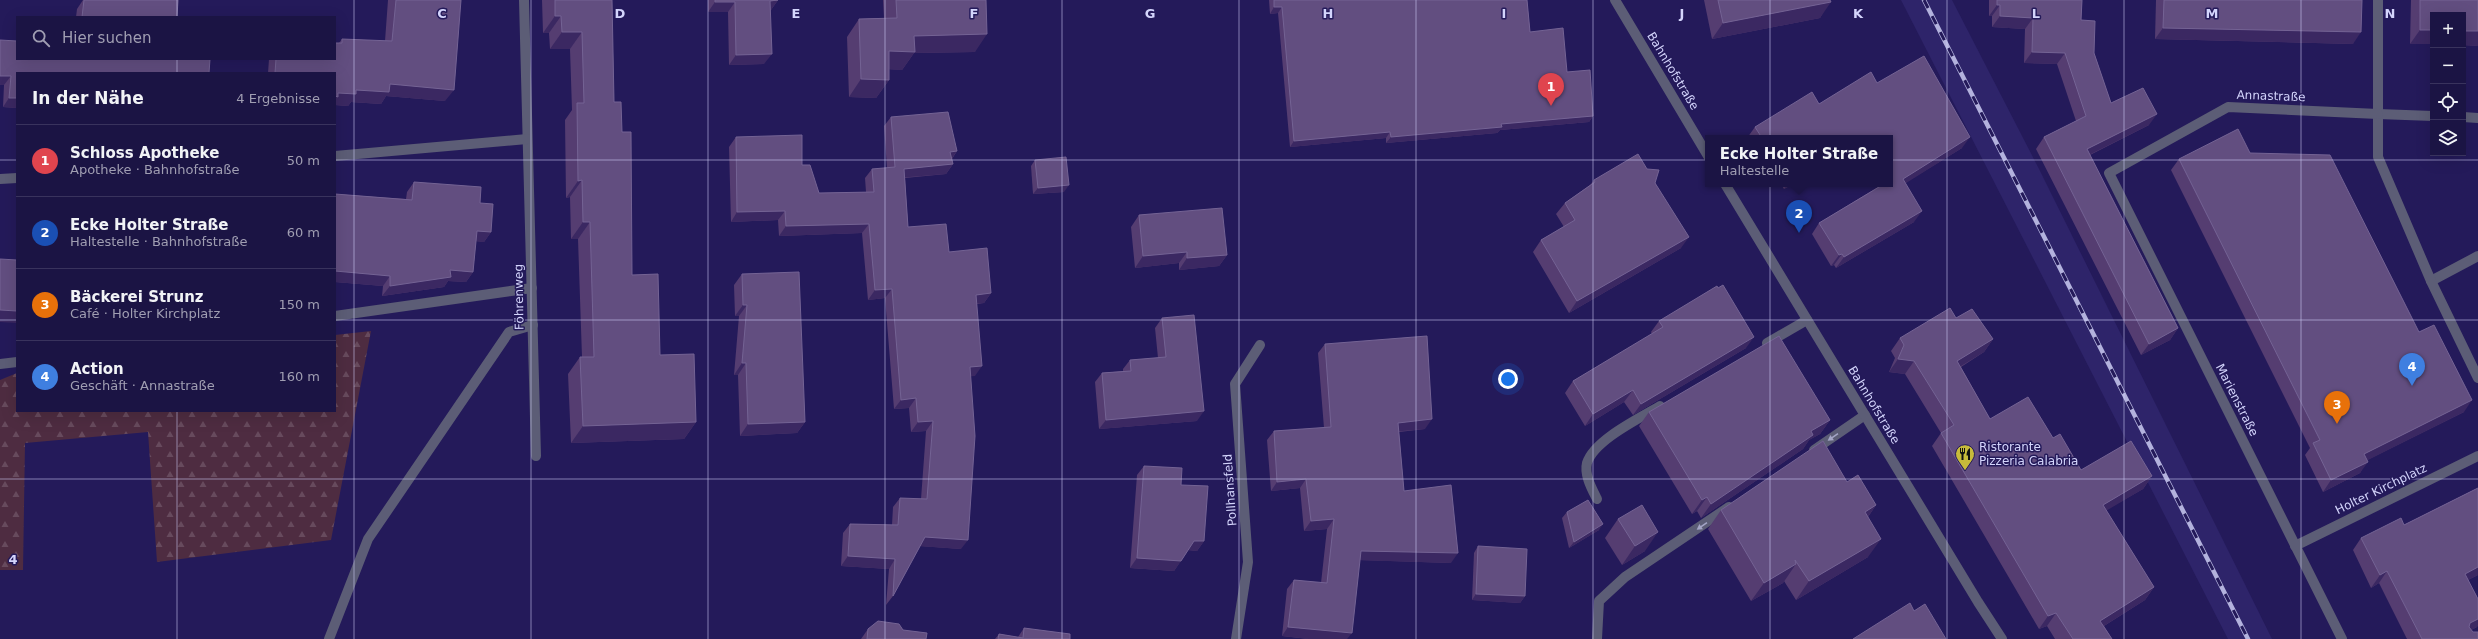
<!DOCTYPE html>
<html lang="de">
<head>
<meta charset="utf-8">
<style>
  :root { --surface:#1b1444; --page:#241d4b; --text:#f1f3f6; --muted:#a09eb2; --line:#39335d; --accent:#ea580c }
  body { margin:0; font-family:"DejaVu Sans",sans-serif; background:var(--page); color:var(--text) }
  .controls { position:absolute; right:12px; top:12px; display:grid; overflow:hidden; border-radius:0px; box-shadow:0 4px 16px #0002 }
  .controls button { width:36px; height:36px; display:grid; place-items:center; padding:0; border:0; border-bottom:1px solid var(--line); background:var(--surface); color:var(--text); font:20px sans-serif }
  .you { position:absolute; left:1508px; top:379px; width:14px; height:14px; margin:-10px; border:3px solid #fff; border-radius:50%; background:#1a73e8; box-shadow:0 0 0 6px #1a73e833 }
  .badge { display:grid; place-items:center; width:26px; height:26px; border-radius:50%; background:var(--accent); color:#fff; font-size:13px; font-weight:700 }
  .pin { position:absolute; translate:-50% -33px; filter:drop-shadow(0 1px 2px #0008) }
  .pin::after { content:''; position:absolute; top:21px; width:14px; height:12px; background:inherit; clip-path:polygon(0 0,100% 0,50% 100%) }
  .popup { position:absolute; left:1705px; top:135px; width:188px; height:52px; box-sizing:border-box; display:grid; place-content:center; border-radius:0px; background:var(--surface); filter:drop-shadow(0 1px 3px #0005); font-size:13px; white-space:nowrap; color:var(--muted) }
  .popup b { font-size:15px; color:var(--text) }
  .popup::after { content:''; position:absolute; left:50%; top:100%; margin-left:-8px; border:8px solid transparent; border-top-color:var(--surface) }
  .list { margin:0; padding:0; list-style:none }
  h2 { display:flex; justify-content:space-between; align-items:center; height:52px; margin:0; padding:0 16px; font-size:17px }
  h2 small { font-size:13px; font-weight:400; color:var(--muted) }
  .list li { display:grid; grid-template-columns:26px 1fr auto; gap:12px; align-items:center; box-sizing:border-box; height:72px; padding:0 16px; border-top:1px solid var(--line) }
  .list b { display:block; font-size:15px; white-space:nowrap }
  .list p { margin:0; font-size:13px; white-space:nowrap; color:var(--muted) }
  .list em { font-size:13px; font-style:normal; color:var(--muted) }
  .icon { flex:none; width:22px; height:22px; fill:none; stroke:currentColor; stroke-width:2; stroke-linecap:round; stroke-linejoin:round }
  .map { position:relative; flex:none; width:2478px; height:639px; overflow:hidden }
  .search { position:absolute; background:var(--surface); box-shadow:0 4px 16px #0002; left:16px; top:16px; width:320px; height:44px; display:flex; align-items:center; gap:10px; box-sizing:border-box; padding:0 14px; border-radius:0px; color:var(--muted); font-size:15px }
  .panel { position:absolute; background:var(--surface); box-shadow:0 4px 16px #0002; left:16px; top:72px; width:320px; height:340px; border-radius:0px }
  .map>svg:first-child { display:block }
  .built { fill:#2e246a }
  .forest { fill:url(#forest-firs) }
  .lines { fill:none; stroke-linecap:round; stroke-linejoin:round }
  .service { stroke:#5c5d76; stroke-width:10 }
  .minor { stroke:#5c5d76; stroke-width:10 }
  .tertiary { stroke:#5c5d76; stroke-width:10 }
  .rail-casing { stroke:#b3b2dd; stroke-width:4.5 }
  .rail { stroke:#241a5a; stroke-width:3; stroke-dasharray:9; stroke-linecap:butt }
  .wall { fill:#553d71 }
  .shaded-wall { fill:#3b2862 }
  .building { fill:#624e80; stroke:#746394 }
  .oneway { fill:#a4a5c6 }
  .grid { fill:none; stroke:#d4d5fc; stroke-width:1; stroke-opacity:0.55 }
  .labels { text-anchor:middle; dominant-baseline:central; stroke-width:3; stroke-linejoin:round; paint-order:stroke }
  .street-label { font-size:12px; fill:#d4d5fc; stroke:#241a5a }
  .poi-label { font-size:12px; fill:#d4d5fc; stroke:#241a5a; text-anchor:start }
  .grid-label { font-size:13px; text-anchor:middle; font-weight:bold; fill:#d4d5fc; stroke:#241a5a; stroke-width:3; stroke-linejoin:round; paint-order:stroke }
</style>
</head>
<body>
<div class="map">
<svg width="2478" height="639" viewBox="0 0 2478 639">
  <defs>
    <pattern id="forest-firs" width="22" height="20" patternUnits="userSpaceOnUse"><rect width="22" height="20" fill="#4e2c41"/><path d="M5 1l3.5 6h-7zM16 11l3.5 6h-7z" fill="#674a5d"/></pattern>
  </defs>
  <rect width="100%" height="100%" fill="#241a5a"/>
  <polygon class="built" points="1901,0 1952,0 2039,169 2272,639 2228,639"/>
  <polygon class="forest" points="371,331 331,540 157,562 148,432 25,443 23,570 0,570 0,380 17,373 17,411 335,411 335,335"/>
  <g class="lines">
    <g class="service">
      <polyline points="2378,114 2433,116"/>
      <polyline points="2463,117 2478,118"/>
      <polyline points="2431,281 2478,256"/>
      <polyline points="335,316 532,288"/>
      <polyline points="1767,343 1807,320"/>
      <polyline points="0,364 17,362"/>
      <polyline points="1814,450 1865,415"/>
      <path d="M 1597,499 C 1592,489 1584,475 1587,463 C 1594,440 1640,418 1660,406"/>
      <polyline points="329,639 368,539 509,332 533,325"/>
      <polyline points="1597,639 1599,601 1625,577 1729,507"/>
    </g>
    <g class="minor">
      <polyline points="524,0 536,456"/>
      <polyline points="2378,0 2378,157 2431,281 2478,378"/>
      <polyline points="335,156 527,139"/>
      <polyline points="0,179 17,178"/>
      <polyline points="2295,546 2478,456"/>
      <polyline points="1236,639 1248,562 1235,384 1260,345"/>
      <polyline points="2342,639 2109,173 2228,107 2378,114"/>
    </g>
    <g class="tertiary">
      <polyline points="1615,0 1708,156"/>
      <polyline points="1725,184 1978,602 2002,639"/>
    </g>
    <defs>
      <polyline id="rail" points="1924,0 2248,639"/>
    </defs>
    <use href="#rail" class="rail-casing"/>
    <use href="#rail" class="rail"/>
  </g>
  <g class="wall">
    <polygon points="83,0 177,17 76,17 77,9"/>
    <polygon points="388,0 461,0 445,101 386,96 381,104 351,102 348,106 335,105 335,73 268,73 269,59 335,59 339,43 342,39 385,41"/>
    <polygon points="542,0 612,0 614,102 622,132 632,275 660,355 696,422 684,439 571,443 568,374 580,357 582,357 578,239 571,239 570,197 566,198 565,120 572,110 570,49 550,49 549,33 543,33"/>
    <polygon points="708,0 778,0 771,10 770,11 764,64 729,65 728,12 708,12"/>
    <polygon points="883,0 986,0 975,52 914,53 902,70 889,69 889,80 876,98 849,97 847,37 859,19 884,18"/>
    <polygon points="1269,0 1527,0 1530,32 1567,72 1593,116 1589,122 1500,130 1497,133 1386,143 1386,138 1290,147 1278,13 1270,14"/>
    <polygon points="1704,0 1830,0 1820,18 1712,39"/>
    <polygon points="1989,0 2082,0 2081,20 2094,53 2111,103 2149,125 2090,155 2178,328 2170,340 2141,355 2036,149 2044,137 2076,121 2057,64 2024,63 2025,29 1992,27 1992,16 1989,16"/>
    <polygon points="2156,0 2362,0 2353,44 2155,39"/>
    <polygon points="2411,0 2478,0 2478,46 2463,45 2463,15 2410,44"/>
    <polygon points="0,40 17,73 17,108 3,107 4,85 0,85"/>
    <polygon points="1877,83 1962,148 1905,183 1914,222 1836,268 1834,265 1831,266 1812,234 1819,223 1878,187 1876,184 1890,184 1890,138 1747,138 1755,127"/>
    <polygon points="891,117 957,151 952,159 953,164 946,174 905,178 908,227 949,252 991,293 984,303 977,304 975,376 970,376 961,549 920,546 893,596 886,605 889,569 841,566 843,533 850,524 892,525 893,507 900,498 921,499 926,431 911,432 909,408 894,409 885,298 868,300 862,233 779,236 778,220 731,222 729,147 736,137 802,165 819,193 866,192 865,178 872,169 887,168 884,126"/>
    <polygon points="2250,153 2419,332 2464,412 2367,460 2360,473 2323,492 2305,455 2310,448 2171,170 2179,159"/>
    <polygon points="1035,160 1064,192 1033,194 1031,166"/>
    <polygon points="1594,180 1655,183 1681,248 1569,313 1533,252 1541,240 1564,227 1556,214 1565,203 1590,185"/>
    <polygon points="414,182 480,203 491,232 484,242 476,241 473,272 466,282 448,281 444,287 382,296 383,286 335,282 335,194 406,199 407,192"/>
    <polygon points="1774,184 1793,184 1784,189 1781,184 1776,187"/>
    <polygon points="1139,215 1227,255 1219,266 1179,270 1179,263 1135,268 1131,227"/>
    <polygon points="742,274 805,422 797,433 740,436 738,375 734,375 739,316 735,316 734,285"/>
    <polygon points="1162,318 1197,421 1099,429 1095,382 1102,373 1123,371 1123,369 1130,360 1158,358 1155,328"/>
    <polygon points="1956,318 1993,339 1984,352 1961,367 1990,419 2053,438 2081,470 2152,476 2143,489 2106,510 2154,587 2145,600 2104,626 2112,639 2055,639 2047,626 2039,629 1932,446 1941,433 1905,374 1889,372 1895,358 1891,351 1900,338"/>
    <polygon points="1659,321 1746,348 1633,415 1624,402 1585,426 1565,393 1573,381 1652,334 1651,332"/>
    <polygon points="1325,344 1425,429 1399,432 1404,491 1451,563 1360,560 1347,639 1309,639 1282,636 1287,589 1294,580 1321,583 1327,529 1304,531 1300,488 1271,491 1267,440 1274,431 1324,428 1318,353"/>
    <polygon points="1649,412 1830,420 1820,434 1809,440 1803,449 1701,518 1697,511 1692,514 1639,426"/>
    <polygon points="1144,466 1181,485 1204,541 1197,551 1188,550 1174,571 1130,568 1137,475"/>
    <polygon points="1847,482 1876,505 1868,517 1868,557 1796,600 1784,581 1783,583 1751,601 1708,529 1721,510"/>
    <polygon points="2478,488 2478,575 2468,580 2478,599 2478,625 2477,627 2471,630 2478,639 2407,639 2379,583 2371,588 2353,550 2361,538 2404,525"/>
    <polygon points="1567,512 1599,530 1569,548 1562,518"/>
    <polygon points="1618,519 1645,551 1622,565 1605,538"/>
    <polygon points="1478,546 1525,596 1520,603 1472,600 1474,553"/>
    <polygon points="1024,628 1070,639 995,639 999,634 1018,637"/>
    <polygon points="868,629 903,630 926,639 861,639"/>
  </g>
  <g class="shaded-wall">
    <polygon points="778,0 771,10 763,11 770,1"/>
    <polygon points="715,2 735,2 728,12 708,12"/>
    <polygon points="1831,2 1820,18 1712,39 1723,23"/>
    <polygon points="1997,5 2000,5 1992,16 1989,16"/>
    <polygon points="1274,7 1282,7 1278,13 1270,14"/>
    <polygon points="555,16 561,16 549,33 543,33"/>
    <polygon points="2000,16 2033,18 2025,29 1992,27"/>
    <polygon points="2163,28 2361,32 2353,44 2155,39"/>
    <polygon points="2420,30 2433,30 2433,44 2410,44"/>
    <polygon points="2463,31 2478,31 2478,46 2463,45"/>
    <polygon points="562,32 582,32 570,49 550,49"/>
    <polygon points="987,34 975,52 914,53 902,70 876,69 889,51 914,36"/>
    <polygon points="2032,52 2065,53 2057,64 2024,63"/>
    <polygon points="772,54 764,64 729,65 736,55"/>
    <polygon points="0,76 11,76 4,85 0,85"/>
    <polygon points="861,79 889,80 876,98 849,97"/>
    <polygon points="390,84 454,90 445,101 386,96 381,104 351,102 348,106 335,105 335,96 338,93"/>
    <polygon points="9,98 17,98 17,108 3,107"/>
    <polygon points="2157,114 2149,125 2079,160 2087,149"/>
    <polygon points="1593,116 1589,122 1500,130 1497,133 1386,143 1391,137 1501,124"/>
    <polygon points="1390,132 1386,138 1290,147 1294,141"/>
    <polygon points="1970,137 1962,148 1895,190 1903,179"/>
    <polygon points="957,151 950,161 950,152"/>
    <polygon points="953,164 946,174 897,178 904,169"/>
    <polygon points="582,180 570,197 566,198 578,181"/>
    <polygon points="1788,184 1793,184 1784,189"/>
    <polygon points="1069,185 1064,192 1033,194 1038,188"/>
    <polygon points="785,211 778,220 731,222 737,212"/>
    <polygon points="1922,211 1914,222 1836,268 1844,257"/>
    <polygon points="583,222 590,222 578,239 571,239"/>
    <polygon points="869,224 862,233 779,236 786,226"/>
    <polygon points="477,231 491,232 484,242 470,241"/>
    <polygon points="1689,237 1681,248 1569,313 1577,301"/>
    <polygon points="1187,252 1179,263 1135,268 1143,256"/>
    <polygon points="1842,254 1834,265 1831,266 1839,255"/>
    <polygon points="1227,255 1219,266 1179,270 1187,258"/>
    <polygon points="450,270 473,272 466,282 448,281 444,287 382,296 390,286"/>
    <polygon points="335,271 390,276 383,286 335,282"/>
    <polygon points="892,289 885,298 868,300 875,290"/>
    <polygon points="991,293 984,303 969,304 976,295"/>
    <polygon points="743,305 747,305 739,316 735,316"/>
    <polygon points="0,310 17,311 17,323 0,322"/>
    <polygon points="2178,328 2170,340 2141,355 2149,344"/>
    <polygon points="1754,337 1746,348 1633,415 1641,404"/>
    <polygon points="1993,339 1984,352 1948,374 1957,361"/>
    <polygon points="1898,359 1914,361 1905,374 1889,372"/>
    <polygon points="742,363 746,363 738,375 734,375"/>
    <polygon points="982,366 975,376 963,377 970,367"/>
    <polygon points="1633,390 1624,402 1585,426 1593,414"/>
    <polygon points="916,398 909,408 894,409 901,400"/>
    <polygon points="2472,400 2464,412 2356,466 2364,454"/>
    <polygon points="1204,411 1197,421 1099,429 1106,420"/>
    <polygon points="1432,419 1425,429 1391,432 1398,423"/>
    <polygon points="1830,420 1820,434 1809,440 1803,449 1701,518 1711,504 1811,431"/>
    <polygon points="933,421 926,431 911,432 918,422"/>
    <polygon points="696,422 684,439 571,443 583,426"/>
    <polygon points="805,422 797,433 740,436 748,424"/>
    <polygon points="2368,462 2360,473 2323,492 2331,480"/>
    <polygon points="2152,476 2143,489 2094,518 2103,505"/>
    <polygon points="1306,479 1300,488 1271,491 1277,482"/>
    <polygon points="1707,497 1697,511 1692,514 1702,500"/>
    <polygon points="1876,505 1863,524 1865,512"/>
    <polygon points="1334,519 1327,529 1304,531 1311,521"/>
    <polygon points="1603,524 1599,530 1569,548 1574,542"/>
    <polygon points="1658,532 1645,551 1622,565 1635,546"/>
    <polygon points="925,537 968,540 961,549 918,546"/>
    <polygon points="1881,539 1868,557 1796,600 1809,581"/>
    <polygon points="1194,541 1204,541 1197,551 1187,550"/>
    <polygon points="1361,551 1458,553 1451,563 1354,560"/>
    <polygon points="848,556 895,559 889,569 841,566"/>
    <polygon points="1137,558 1181,561 1174,571 1130,568"/>
    <polygon points="1796,564 1783,583 1751,601 1764,583"/>
    <polygon points="2478,567 2478,575 2456,586 2465,574"/>
    <polygon points="2387,571 2379,583 2371,588 2380,575"/>
    <polygon points="2154,587 2145,600 2091,634 2100,621"/>
    <polygon points="1476,594 1525,596 1520,603 1472,600"/>
    <polygon points="2056,613 2047,626 2039,629 2048,616"/>
    <polygon points="2478,619 2478,625 2477,627 2462,635 2470,623"/>
    <polygon points="1288,627 1352,633 1347,639 1309,639 1282,636"/>
  </g>
  <g class="building">
    <polygon points="84,0 178,0 177,17 82,17"/>
    <polygon points="396,0 461,0 454,90 390,84 389,92 356,90 356,94 338,93 338,97 335,96 335,73 275,73 276,59 335,59 335,43 342,43 342,39 392,41"/>
    <polygon points="555,0 612,0 614,102 621,102 622,132 631,132 632,275 658,274 660,355 694,354 696,422 583,426 580,357 594,357 590,222 583,222 582,180 578,181 577,103 584,103 582,32 562,32 561,16 555,16"/>
    <polygon points="715,0 778,0 770,1 772,54 736,55 735,2 715,2"/>
    <polygon points="896,0 986,0 987,34 914,36 915,52 889,51 889,80 861,79 859,19 897,18"/>
    <polygon points="1274,0 1527,0 1530,32 1563,28 1567,72 1590,70 1593,116 1501,124 1502,127 1391,137 1390,132 1294,141 1282,7 1274,7"/>
    <polygon points="1718,0 1830,0 1831,2 1723,23"/>
    <polygon points="1997,0 2082,0 2081,20 2095,21 2094,53 2111,103 2143,88 2157,114 2087,149 2178,328 2149,344 2044,137 2086,116 2065,53 2032,52 2033,18 2000,16 2000,5 1997,5"/>
    <polygon points="2164,0 2362,0 2361,32 2163,28"/>
    <polygon points="2420,0 2478,0 2478,31 2463,31 2463,15 2433,15 2433,30 2420,30"/>
    <polygon points="0,40 17,41 17,59 210,59 209,73 17,73 17,98 9,98 11,76 0,76"/>
    <polygon points="1924,56 1970,137 1903,179 1922,211 1844,257 1842,254 1839,255 1819,223 1884,184 1890,184 1890,138 1762,138 1755,127 1812,92 1819,104 1871,72 1877,83"/>
    <polygon points="948,112 957,151 950,152 953,164 904,169 908,227 946,224 949,252 987,248 991,293 976,295 982,366 970,367 975,436 968,540 925,537 893,596 895,559 848,556 850,524 898,525 900,498 927,499 933,421 918,422 916,398 901,400 892,289 875,290 869,224 786,226 785,211 737,212 736,137 802,135 802,165 810,165 819,193 874,192 872,169 895,167 891,117"/>
    <polygon points="2238,129 2250,153 2330,155 2419,332 2434,325 2472,400 2364,454 2368,462 2331,480 2313,443 2320,440 2179,159"/>
    <polygon points="1638,154 1647,169 1659,170 1655,183 1689,237 1577,301 1541,240 1575,220 1565,203 1595,182 1594,180"/>
    <polygon points="1066,157 1069,185 1038,188 1035,160"/>
    <polygon points="414,182 481,187 480,203 493,204 491,232 477,231 473,272 450,270 451,277 390,286 390,276 335,271 335,194 412,200"/>
    <polygon points="1222,208 1227,255 1187,258 1187,252 1143,256 1139,215"/>
    <polygon points="0,259 17,260 17,311 0,310"/>
    <polygon points="799,272 805,422 748,424 746,363 742,363 747,305 743,305 742,274"/>
    <polygon points="1723,285 1754,337 1641,404 1633,390 1593,414 1573,381 1663,327 1659,321 1717,286 1718,288"/>
    <polygon points="1950,308 1956,318 1972,309 1993,339 1957,361 1990,419 2028,397 2053,438 2060,434 2081,470 2131,441 2152,476 2103,505 2154,587 2100,621 2112,639 2073,639 2056,613 2048,616 1941,433 1954,425 1914,361 1898,359 1904,345 1900,338"/>
    <polygon points="1194,315 1204,411 1106,420 1102,373 1131,371 1130,360 1166,357 1162,318"/>
    <polygon points="1427,336 1432,419 1398,423 1404,491 1451,485 1458,553 1361,551 1352,633 1288,627 1294,580 1327,583 1334,519 1311,521 1306,479 1277,482 1274,431 1331,427 1325,344"/>
    <polygon points="1779,336 1830,420 1811,431 1813,435 1711,504 1707,497 1702,500 1649,412"/>
    <polygon points="1823,441 1847,482 1858,475 1876,505 1865,512 1881,539 1809,581 1795,560 1796,564 1764,583 1721,510"/>
    <polygon points="1144,466 1182,468 1181,485 1208,486 1204,541 1194,541 1181,561 1137,558"/>
    <polygon points="2478,488 2478,567 2465,574 2478,599 2478,619 2470,623 2469,627 2473,632 2478,632 2478,639 2422,639 2387,571 2380,575 2361,538 2401,518 2404,525"/>
    <polygon points="1588,500 1603,524 1574,542 1567,512"/>
    <polygon points="1642,505 1658,532 1635,546 1618,519"/>
    <polygon points="1478,546 1527,549 1525,596 1476,594"/>
    <polygon points="1910,603 1914,611 1925,604 1946,639 1853,639"/>
    <polygon points="878,621 899,624 903,630 927,633 926,639 867,639 868,629"/>
    <polygon points="1024,628 1070,634 1070,639 998,639 999,634 1023,638"/>
  </g>
  <defs><path id="oneway-solid" d="M-6-.8H1V-3.2L6.5 0L1 3.2V.8H-6Z"/></defs>
  <g class="oneway">
    <use href="#oneway-solid" transform="translate(1833 437) rotate(146)"/>
    <use href="#oneway-solid" transform="translate(1702 526) rotate(146)"/>
  </g>
  <path class="grid" d="M 177,0 L 177,17M 354,0 L 354,639M 531,0 L 531,639M 708,0 L 708,639M 885,0 L 885,639M 1062,0 L 1062,639M 1239,0 L 1239,639M 1416,0 L 1416,639M 1593,0 L 1593,639M 1770,0 L 1770,639M 1947,0 L 1947,639M 2124,0 L 2124,639M 2301,0 L 2301,639M 177,59 L 177,73M 0,160 L 17,160M 335,160 L 2478,160M 0,320 L 17,320M 335,320 L 2478,320M 177,411 L 177,639M 0,479 L 2478,479"/>
  <defs>
    <symbol id="restaurant-pin" viewBox="-11 -11 22 30"><path d="M0 17L-7.5 6A9.5 9.5 0 1 1 7.5 6Z" fill="#c7bb3b" stroke="#241a5a"/><path d="M-5-6h1v4h1v-4h1v4h1v-4h1v5L-1.5 .5V6h-2V.5L-5-1ZM5-6V6H3V1.5H1.5Q1.5-4 5-6Z" fill="#111"/></symbol>
  </defs>
  <g fill-rule="evenodd">
    <use href="#restaurant-pin" x="1954" y="443" width="22" height="30"/>
  </g>
  <g class="labels">
    <g class="street-label">
      <text transform="translate(1673 71) rotate(59)">Bahnhofstraße</text>
      <text transform="translate(2271 96) rotate(2)">Annastraße</text>
      <text transform="translate(519 297) rotate(-91)">Föhrenweg</text>
      <text transform="translate(2237 400) rotate(63)">Marienstraße</text>
      <text transform="translate(1874 405) rotate(59)">Bahnhofstraße</text>
      <text transform="translate(2381 489) rotate(-26)">Holter Kirchplatz</text>
      <text transform="translate(1230 490) rotate(-94)">Pollhansfeld</text>
    </g>
    <g class="poi-label">
      <text x="1979" y="447">Ristorante<tspan x="1979" dy="14">Pizzeria Calabria</tspan></text>
    </g>
  </g>
  <g class="grid-label">
    <text x="442" y="18">C</text>
    <text x="620" y="18">D</text>
    <text x="796" y="18">E</text>
    <text x="974" y="18">F</text>
    <text x="1150" y="18">G</text>
    <text x="1328" y="18">H</text>
    <text x="1504" y="18">I</text>
    <text x="1682" y="18">J</text>
    <text x="1858" y="18">K</text>
    <text x="2036" y="18">L</text>
    <text x="2212" y="18">M</text>
    <text x="2390" y="18">N</text>
    <text x="13" y="564">4</text>
  </g>
</svg>
<div class="controls">
<button>+</button>
<button>−</button>
<button><svg class="icon" aria-label="locate" viewBox="0 0 24 24"><circle cx="12" cy="12" r="6"/><path d="M12 2v4M12 18v4M2 12h4M18 12h4"/></svg></button>
<button><svg class="icon" aria-label="layers" viewBox="0 0 24 24"><path d="M12 4l9 5-9 5-9-5zM3 14l9 5 9-5"/></svg></button>
</div>
<div class="you"></div>
<div class="pin badge" style="left:1551px;top:106px;background:#e0444e">1</div>
<div class="pin badge" style="left:1799px;top:233px;background:#1a4fb4">2</div>
<div class="popup"><b>Ecke Holter Straße</b>Haltestelle</div>
<div class="pin badge" style="left:2337px;top:424px;background:#e8710a">3</div>
<div class="pin badge" style="left:2412px;top:386px;background:#3f7fe0">4</div>
<div class="search"><svg class="icon" aria-label="search" viewBox="0 0 24 24"><circle cx="10" cy="10" r="6"/><path d="M15 15l6 6"/></svg>Hier suchen</div>
<section class="panel">
<h2>In der Nähe<small>4 Ergebnisse</small></h2>
<ul class="list">
<li><span class="badge" style="background:#e0444e">1</span><div><b>Schloss Apotheke</b><p>Apotheke · Bahnhofstraße</p></div><em>50 m</em></li>
<li><span class="badge" style="background:#1a4fb4">2</span><div><b>Ecke Holter Straße</b><p>Haltestelle · Bahnhofstraße</p></div><em>60 m</em></li>
<li><span class="badge" style="background:#e8710a">3</span><div><b>Bäckerei Strunz</b><p>Café · Holter Kirchplatz</p></div><em>150 m</em></li>
<li><span class="badge" style="background:#3f7fe0">4</span><div><b>Action</b><p>Geschäft · Annastraße</p></div><em>160 m</em></li>
</ul>
</section>
</div>
</body>
</html>
